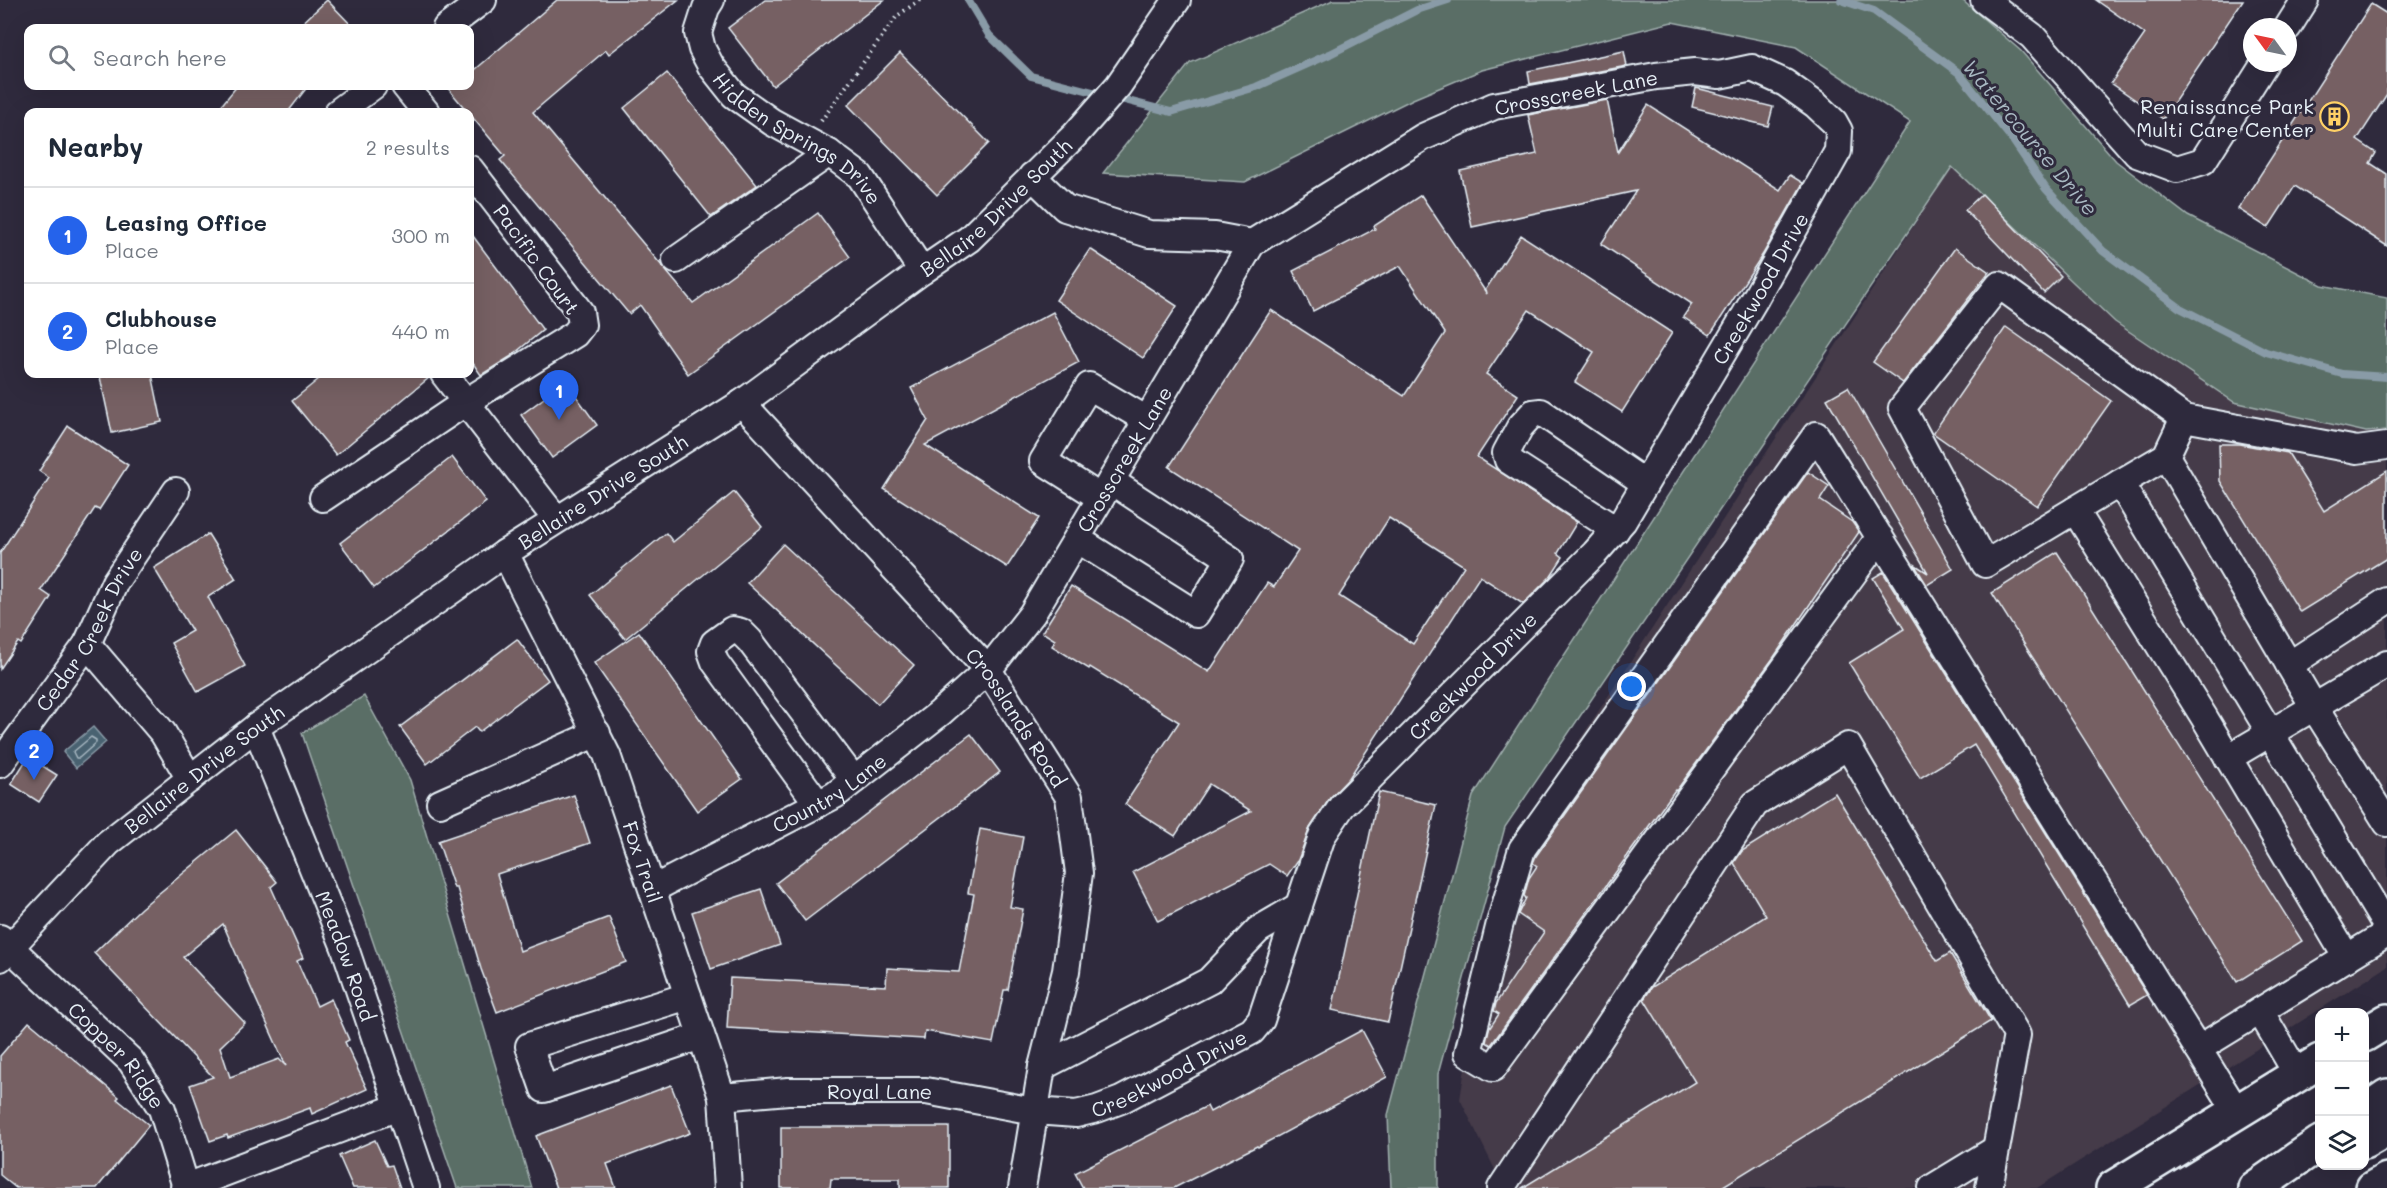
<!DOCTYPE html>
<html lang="en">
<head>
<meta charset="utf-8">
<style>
  :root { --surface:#fff; --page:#f6f6f7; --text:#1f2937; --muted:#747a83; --line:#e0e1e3; --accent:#2563eb }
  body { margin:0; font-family:Mali,sans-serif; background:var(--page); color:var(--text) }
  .controls { position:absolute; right:18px; bottom:18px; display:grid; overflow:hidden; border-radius:12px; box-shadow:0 6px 24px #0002 }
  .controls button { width:54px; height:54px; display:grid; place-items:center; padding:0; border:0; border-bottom:2px solid var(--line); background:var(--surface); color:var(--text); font:30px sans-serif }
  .compass { position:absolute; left:2243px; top:18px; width:54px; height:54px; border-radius:50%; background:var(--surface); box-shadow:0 6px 24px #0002; rotate:303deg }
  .you { position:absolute; left:1632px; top:687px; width:21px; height:21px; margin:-15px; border:4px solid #fff; border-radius:50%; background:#1a73e8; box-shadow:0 0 0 9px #1a73e833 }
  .badge { display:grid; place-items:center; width:39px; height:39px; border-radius:50%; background:var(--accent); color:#fff; font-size:20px; font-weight:700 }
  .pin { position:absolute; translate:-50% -50px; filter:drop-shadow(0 2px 3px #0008) }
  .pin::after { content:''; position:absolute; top:32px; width:21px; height:18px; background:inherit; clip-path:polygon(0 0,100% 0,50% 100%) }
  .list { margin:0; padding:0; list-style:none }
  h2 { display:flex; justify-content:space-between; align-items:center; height:78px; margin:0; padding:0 24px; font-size:26px }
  h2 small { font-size:20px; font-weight:400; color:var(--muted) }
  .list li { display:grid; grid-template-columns:39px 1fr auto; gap:18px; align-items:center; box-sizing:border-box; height:96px; padding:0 24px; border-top:2px solid var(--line) }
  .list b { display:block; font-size:22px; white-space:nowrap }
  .list p { margin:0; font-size:20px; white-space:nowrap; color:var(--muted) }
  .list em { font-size:20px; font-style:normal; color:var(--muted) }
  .icon { flex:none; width:33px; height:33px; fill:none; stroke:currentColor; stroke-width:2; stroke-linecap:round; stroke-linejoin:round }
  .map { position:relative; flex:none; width:2387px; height:1188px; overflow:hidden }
  .search { position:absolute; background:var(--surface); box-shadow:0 6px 24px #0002; left:24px; top:24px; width:450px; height:66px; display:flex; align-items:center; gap:15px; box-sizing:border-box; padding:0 21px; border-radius:12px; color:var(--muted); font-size:22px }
  .panel { position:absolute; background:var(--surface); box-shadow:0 6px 24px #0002; left:24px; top:108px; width:450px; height:270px; border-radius:12px }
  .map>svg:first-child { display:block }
  .built { fill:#443a48 }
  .green { fill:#5a6e66; stroke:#a1b0af; stroke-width:1.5 }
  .water { fill:#496271; stroke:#899ba7; stroke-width:1.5 }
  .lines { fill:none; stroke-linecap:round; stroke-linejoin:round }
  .shore { stroke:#a8b8c2; stroke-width:1.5 }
  .stream { stroke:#899ba7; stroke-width:8 }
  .building { fill:#766163; stroke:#e8f1f8; stroke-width:1.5; fill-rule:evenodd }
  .minor-casing { stroke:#e8f1f8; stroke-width:30 }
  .major-casing { stroke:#e8f1f8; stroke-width:38 }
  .highway-casing { stroke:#e8f1f8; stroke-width:38 }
  .path { stroke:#e8f1f8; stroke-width:4; stroke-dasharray:1.5 4.5; stroke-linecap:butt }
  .minor { stroke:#2f2a3d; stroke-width:26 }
  .major { stroke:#2f2a3d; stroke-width:33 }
  .highway { stroke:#2f2a3d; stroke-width:33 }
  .labels { text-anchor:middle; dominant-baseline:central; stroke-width:6; stroke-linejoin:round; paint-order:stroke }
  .street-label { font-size:20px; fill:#e8f1f8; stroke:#2f2a3d }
  .poi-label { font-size:20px; fill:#e8f1f8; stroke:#2f2a3d; text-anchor:end }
  .water-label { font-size:21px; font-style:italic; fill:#a8b8c2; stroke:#2f2a3d }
</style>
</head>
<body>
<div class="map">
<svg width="2387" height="1188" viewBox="0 0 2387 1188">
  <rect width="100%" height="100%" fill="#2f2a3d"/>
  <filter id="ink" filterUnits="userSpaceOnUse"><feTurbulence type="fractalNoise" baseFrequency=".0167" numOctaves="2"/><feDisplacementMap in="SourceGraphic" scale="12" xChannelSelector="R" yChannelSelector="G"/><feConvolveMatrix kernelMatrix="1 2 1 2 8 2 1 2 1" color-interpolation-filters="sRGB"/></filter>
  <g filter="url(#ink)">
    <polygon class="built" points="1952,167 2115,322 2366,432 2387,430 2387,967 2037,1188 1504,1188 1460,1099 1480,975 1516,838"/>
    <g class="green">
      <polygon points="1333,0 1962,0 2021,51 2116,161 2188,216 2322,285 2387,298 2387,430 2366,432 2234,402 2115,322 1952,167 1505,827 1438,1074 1438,1188 1391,1188 1388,1115 1473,796 1910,122 1796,47 1672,22 1482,70 1413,99 1245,182 1103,173 1190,63"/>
      <polygon points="364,696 410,780 532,1188 457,1188 308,751 302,733"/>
    </g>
    <polygon class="water" points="93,727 106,742 76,768 63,752"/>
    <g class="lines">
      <polygon class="shore" points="91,737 96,740 96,743 79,758 76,758 73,752"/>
      <g class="stream">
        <polyline points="968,0 989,35 1031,76 1171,112 1256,87 1330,54 1417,10 1448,0"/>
        <polyline points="1841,0 1874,11 1959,73 2012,139 2046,189 2103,251 2180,308 2266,352 2342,374 2387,377"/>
      </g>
    </g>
    <g class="building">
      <polygon points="327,0 354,28 297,28"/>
      <polygon points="557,0 678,0 609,54 606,50 533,112 693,303 818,213 850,257 688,374 640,305 629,314 500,160 505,156 446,86 470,86 470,74"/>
      <polygon points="765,0 884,0 773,86 728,28"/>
      <polygon points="2096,0 2243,0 2163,119 2111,83 2145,34"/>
      <polygon points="2371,4 2387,14 2387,94 2357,140 2376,153 2370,163 2387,174 2387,246 2295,186 2268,228 2238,209"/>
      <polygon points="1624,51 1627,66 1530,84 1528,71"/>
      <polygon points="900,53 989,143 937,195 848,105"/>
      <polygon points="667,73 757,185 711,217 624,108"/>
      <polygon points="237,86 308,86 288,112 216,112"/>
      <polygon points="1696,88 1773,107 1768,126 1692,107"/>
      <polygon points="1607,100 1618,152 1648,105 1780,190 1790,175 1803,183 1763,254 1710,335 1683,317 1692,304 1601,244 1636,191 1472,227 1460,171 1537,154 1528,115"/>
      <polygon points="1982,194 2061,276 2044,293 1965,210"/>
      <path d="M 1421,195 L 1487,294 L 1486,289 L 1521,235 L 1672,333 L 1622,412 L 1575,382 L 1594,352 L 1529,310 L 1486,374 L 1518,395 L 1477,457 L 1577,522 L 1558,553 L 1563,557 L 1550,577 L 1523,604 L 1480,576 L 1349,778 L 1330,798 L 1310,828 L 1298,860 L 1287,876 L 1269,864 L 1158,921 L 1133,872 L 1251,811 L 1209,784 L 1175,836 L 1125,804 L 1179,722 L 1090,667 L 1089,669 L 1052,646 L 1055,640 L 1042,632 L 1071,586 L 1209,672 L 1267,583 L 1274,587 L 1298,551 L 1169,467 L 1271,310 L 1404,396 L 1445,333 L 1400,266 L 1313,311 L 1293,271 L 1375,229 L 1374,226 ZM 1389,518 L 1464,566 L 1413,644 L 1339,596 Z"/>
      <polygon points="470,232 543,330 510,357 481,375 470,359"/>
      <polygon points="1955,248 1989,272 1903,383 1873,362"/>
      <polygon points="1090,249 1177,306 1143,358 1056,300"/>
      <polygon points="1053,312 1079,362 925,445 1039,518 1007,567 884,489 928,420 911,388"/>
      <polygon points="2006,327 2111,401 2037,506 1933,433"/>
      <polygon points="115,374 152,374 162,422 112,433 100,377"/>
      <polygon points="325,374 429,374 430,377 336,455 292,401"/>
      <polygon points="566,382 597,425 552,458 521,415"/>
      <polygon points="1848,387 1953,569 1927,585 1914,564 1928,573 1827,399"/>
      <polygon points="68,426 128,465 99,510 95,508 41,590 51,597 21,644 18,642 0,669 0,553 49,478 39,471"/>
      <polygon points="2219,444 2240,444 2288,453 2324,511 2387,471 2387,558 2300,612 2220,481"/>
      <polygon points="452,457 486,502 374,588 340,543"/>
      <polygon points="1808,472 1829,486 1820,500 1852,522 1859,532 1774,657 1676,791 1675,790 1491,1045 1486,1042 1489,1029 1499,1014 1494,1011 1496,1003 1544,932 1518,914 1526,898 1524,896 1529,878 1537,866 1533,863 1536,856"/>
      <polygon points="734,492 762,527 625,639 590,595 666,533 673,542"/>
      <polygon points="208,534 236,579 208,597 245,666 198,692 171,643 192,631 154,568"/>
      <polygon points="783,544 914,665 878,704 747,583"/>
      <polygon points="2057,552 2302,941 2237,982 1992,593"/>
      <polygon points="1883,572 2147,995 2130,1005 1974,745 1920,778 1849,663 1904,629 1873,578"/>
      <polygon points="639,632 742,779 697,811 594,663"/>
      <polygon points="517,639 548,680 479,732 475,727 427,764 400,727"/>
      <polygon points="971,734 1000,772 805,921 776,883"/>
      <polygon points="28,757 57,775 39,802 11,784"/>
      <polygon points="1379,792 1436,805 1388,1022 1332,1010"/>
      <polygon points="1835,793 1937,961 1950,953 1991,1021 1720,1188 1522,1188 1695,1082 1644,999 1652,987 1766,916 1734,863 1742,851"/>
      <polygon points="574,795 590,843 497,874 520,951 609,917 626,962 497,1012 481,969 457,888 454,888 438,841"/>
      <polygon points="980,829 1023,837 1010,907 1023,909 1008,990 1004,990 993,1043 925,1031 924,1039 727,1028 730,978 886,986 887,968 959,972 974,894 968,893"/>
      <path d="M 236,830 L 277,882 L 271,887 L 303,958 L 297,961 L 317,1006 L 331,999 L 349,1040 L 345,1042 L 367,1089 L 312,1114 L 310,1108 L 228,1138 L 227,1135 L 210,1141 L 190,1085 L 213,1077 L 94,953 L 141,908 ZM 223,924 L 255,997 L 286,1066 L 279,1059 L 230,1077 L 220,1047 L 245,1023 L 183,957 Z"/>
      <polygon points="761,889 780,945 711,969 692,912"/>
      <polygon points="29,1022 119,1097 117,1099 149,1125 97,1188 16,1188 0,1175 0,1056"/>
      <polygon points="1362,1030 1387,1077 1258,1147 1257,1146 1174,1188 1083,1188 1075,1173 1207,1106 1210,1112"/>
      <polygon points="671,1085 690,1133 607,1164 616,1188 556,1188 536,1136"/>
      <polygon points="781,1127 949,1127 949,1188 900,1188 900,1179 831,1179 830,1188 781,1188"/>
      <polygon points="375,1140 387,1166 392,1165 400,1188 353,1188 339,1156"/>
    </g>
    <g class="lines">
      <defs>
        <g id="minor">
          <path id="s1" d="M 711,0 L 706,8 L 698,33 L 702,49 L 711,66 L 734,95 L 772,122 L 829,153 L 860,176 L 922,271"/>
          <polyline points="1984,0 2032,36 2137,154 2177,169 2203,161 2265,63"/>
          <polyline points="2288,27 2305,0"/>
          <polyline points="446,28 483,0"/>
          <polyline points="405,86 426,112"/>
          <polyline points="338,112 373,86"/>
          <polyline points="676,260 829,153"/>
          <polyline points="444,374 556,519"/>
          <path id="s2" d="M 742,403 L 988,670 L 1069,797 L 1079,873 L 1066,971 L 1042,1067 L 1022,1188"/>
          <polyline points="2387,446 2357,450 2184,418 1999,285 1902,408 1985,564 2120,483 2387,927"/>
          <polyline points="2166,456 2314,707 2387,823"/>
          <polyline points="2120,483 2166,456 2184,418"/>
          <polyline points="323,498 466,402 575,334 582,325 580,312 470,169"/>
          <polyline points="1101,498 1043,461 1089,386 1147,420"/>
          <polyline points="2075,510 2204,717 2347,958"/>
          <polyline points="1616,530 1508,460 1506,453 1520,427 1533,413 1541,412 1645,483"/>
          <polyline points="1880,537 1493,1068 1468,1053 1500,923 1522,849 1816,435 2198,1049 2237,1112"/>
          <polyline points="1077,539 1196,614 1230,559 1111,481"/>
          <path id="s3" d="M 505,553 L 607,755 L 722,1097 L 728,1188"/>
          <polyline points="87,644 163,733 190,779"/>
          <polyline points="2289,665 2387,601"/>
          <path id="s4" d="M 256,727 L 345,948 L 426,1188"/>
          <polyline points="2228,758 2387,664"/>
          <path id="s5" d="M 0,764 L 87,644 L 115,582 L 176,491"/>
          <polyline points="440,803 597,733"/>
          <polyline points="818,804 715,662 711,651 714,643 732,630 741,632 750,641 854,780"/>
          <path id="s6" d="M 653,889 L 835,795 L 940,713 L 988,670 L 1032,614 L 1252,243"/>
          <path id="s7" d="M 0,938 L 131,1061 L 162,1109 L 186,1187"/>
          <path id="s8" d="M 0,958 L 108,843 L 256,727 L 505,553 L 742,403 L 922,271 L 969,239 L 1075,135 L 1118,86 L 1177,0"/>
          <polyline points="688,996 529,1046 544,1089 701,1036"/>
          <polyline points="2260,1011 2297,1074"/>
          <polyline points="2198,1049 2387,933"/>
          <polyline points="1042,1067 1209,981 1258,930 1299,906"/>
          <path id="s9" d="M 722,1097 L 788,1091 L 926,1091 L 1034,1111 L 1076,1114 L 1097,1109 L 1121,1100 L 1252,1031 L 1261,1020 L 1322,836 L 1342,806 L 1595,553 L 1623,521 L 1756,297 L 1838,151 L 1839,131 L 1834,122 L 1816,105 L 1785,83 L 1752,68 L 1719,75 L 1695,72 L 1656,76 L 1494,106 L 1423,137 L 1252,243 L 1215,236 L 1149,234 L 1065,208 L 1032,176"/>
          <polyline points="184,1188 398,1107"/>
          <polyline points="1501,1188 1755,804 1848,746 2017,1035 1989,1188"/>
          <polyline points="1932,1188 1996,1149"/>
        </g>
        <g id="major">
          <polyline points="2364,1035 2387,1021"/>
          <polyline points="2113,1188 2320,1061"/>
        </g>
        <g id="highway">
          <polyline points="2364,1112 2387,1096"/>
          <polyline points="2364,1142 2387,1129"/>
          <polyline points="2255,1188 2320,1143"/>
          <polyline points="2373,1188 2387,1180"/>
        </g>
      </defs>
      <use href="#minor" class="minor-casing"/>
      <use href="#major" class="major-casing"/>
      <use href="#highway" class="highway-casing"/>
      <polyline class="path" points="821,121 897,16 920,0"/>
      <use href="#minor" class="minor"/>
      <use href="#major" class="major"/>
      <use href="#highway" class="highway"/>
    </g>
  </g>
  <defs>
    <symbol id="building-ring" viewBox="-11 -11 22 22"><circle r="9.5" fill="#2f2a3d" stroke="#ffd166" stroke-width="1.5"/><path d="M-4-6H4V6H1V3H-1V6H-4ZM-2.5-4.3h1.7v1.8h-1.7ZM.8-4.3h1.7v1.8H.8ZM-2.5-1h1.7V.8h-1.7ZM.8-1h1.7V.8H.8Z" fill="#ffd166"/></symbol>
  </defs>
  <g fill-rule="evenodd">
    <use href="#building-ring" x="2318" y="100" width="33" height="33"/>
  </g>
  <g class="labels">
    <g class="street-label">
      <text transform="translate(1576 92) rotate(-11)">Crosscreek Lane</text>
      <text stroke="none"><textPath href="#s1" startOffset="186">Hidden Springs Drive</textPath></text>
      <text stroke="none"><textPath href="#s8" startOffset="1251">Bellaire Drive South</textPath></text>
      <text transform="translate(537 259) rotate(54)">Pacific Court</text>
      <text stroke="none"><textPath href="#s9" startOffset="1466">Creekwood Drive</textPath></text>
      <text stroke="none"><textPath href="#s6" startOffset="654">Crosscreek Lane</textPath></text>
      <text stroke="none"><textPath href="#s8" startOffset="765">Bellaire Drive South</textPath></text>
      <text stroke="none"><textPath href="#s5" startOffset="162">Cedar Creek Drive</textPath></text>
      <text stroke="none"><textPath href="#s9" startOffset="980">Creekwood Drive</textPath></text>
      <text stroke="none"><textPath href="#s2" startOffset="418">Crosslands Road</textPath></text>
      <text stroke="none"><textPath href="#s8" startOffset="279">Bellaire Drive South</textPath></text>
      <text stroke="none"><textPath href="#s6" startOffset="201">Country Lane</textPath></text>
      <text stroke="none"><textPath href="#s3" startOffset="339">Fox Trail</textPath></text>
      <text stroke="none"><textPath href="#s4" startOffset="246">Meadow Road</textPath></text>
      <text stroke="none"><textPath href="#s7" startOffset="166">Copper Ridge</textPath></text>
      <text stroke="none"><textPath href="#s9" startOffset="458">Creekwood Drive</textPath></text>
      <text stroke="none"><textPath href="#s9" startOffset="158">Royal Lane</textPath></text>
    </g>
    <g class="poi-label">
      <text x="2314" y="106">Renaissance Park<tspan x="2314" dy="23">Multi Care Center</tspan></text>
    </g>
    <g class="water-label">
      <text transform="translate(2031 137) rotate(50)">Watercourse Drive</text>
    </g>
  </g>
</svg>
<div class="controls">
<button>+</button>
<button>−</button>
<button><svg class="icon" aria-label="layers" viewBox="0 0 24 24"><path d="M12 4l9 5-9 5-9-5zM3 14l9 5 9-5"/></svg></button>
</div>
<svg class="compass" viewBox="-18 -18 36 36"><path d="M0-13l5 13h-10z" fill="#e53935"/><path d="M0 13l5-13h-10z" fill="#747a83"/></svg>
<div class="you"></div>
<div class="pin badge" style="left:559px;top:420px">1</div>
<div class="pin badge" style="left:34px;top:780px">2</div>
<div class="search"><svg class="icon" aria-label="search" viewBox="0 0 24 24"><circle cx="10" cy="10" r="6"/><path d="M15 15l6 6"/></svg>Search here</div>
<section class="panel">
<h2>Nearby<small>2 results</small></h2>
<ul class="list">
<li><span class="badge">1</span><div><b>Leasing Office</b><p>Place</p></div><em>300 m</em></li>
<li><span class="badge">2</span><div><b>Clubhouse</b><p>Place</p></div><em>440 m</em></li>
</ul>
</section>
</div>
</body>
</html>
